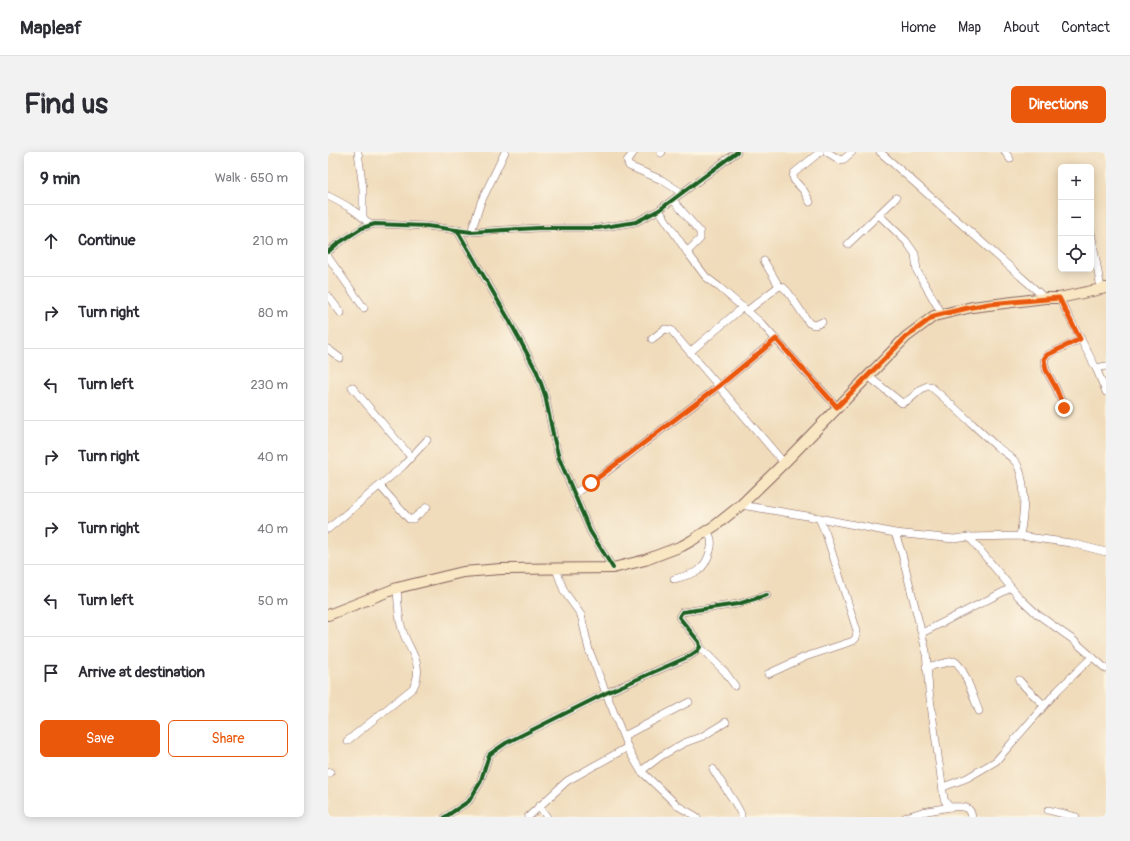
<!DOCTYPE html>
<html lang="en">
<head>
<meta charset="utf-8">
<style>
  :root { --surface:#fff; --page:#f2f2f3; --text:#2b2b33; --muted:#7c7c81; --line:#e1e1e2; --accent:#ea580c }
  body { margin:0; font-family:Pangolin,sans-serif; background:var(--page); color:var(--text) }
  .controls { position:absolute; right:12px; top:12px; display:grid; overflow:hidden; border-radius:6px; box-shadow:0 2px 10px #0003 }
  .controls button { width:36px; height:36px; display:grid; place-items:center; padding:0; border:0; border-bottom:1px solid var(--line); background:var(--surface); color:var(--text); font:20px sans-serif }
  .stop { position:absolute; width:12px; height:12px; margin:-9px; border:3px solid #ea580c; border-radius:50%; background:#fff }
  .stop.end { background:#ea580c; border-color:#fff; box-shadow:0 1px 4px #0008 }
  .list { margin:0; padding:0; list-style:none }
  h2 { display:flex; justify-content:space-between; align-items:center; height:52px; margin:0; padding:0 16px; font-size:17px }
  h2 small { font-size:13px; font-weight:400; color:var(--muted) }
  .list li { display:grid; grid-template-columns:26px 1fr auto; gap:12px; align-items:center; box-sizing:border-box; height:72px; padding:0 16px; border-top:1px solid var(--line) }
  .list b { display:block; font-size:15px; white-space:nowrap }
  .list em { font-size:13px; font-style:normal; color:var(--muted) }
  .actions { display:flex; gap:8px; padding:12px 16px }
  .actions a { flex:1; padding:9px 0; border:1px solid var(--accent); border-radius:6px; text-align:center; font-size:14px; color:var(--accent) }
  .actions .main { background:var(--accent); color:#fff }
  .icon { flex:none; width:22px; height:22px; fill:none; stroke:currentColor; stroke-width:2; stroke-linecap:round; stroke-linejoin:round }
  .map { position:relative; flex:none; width:778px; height:665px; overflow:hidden; border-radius:6px }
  header { display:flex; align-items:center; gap:24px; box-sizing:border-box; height:56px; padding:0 20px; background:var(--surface); border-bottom:1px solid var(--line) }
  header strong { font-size:19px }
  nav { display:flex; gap:22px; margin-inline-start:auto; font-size:14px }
  .intro { display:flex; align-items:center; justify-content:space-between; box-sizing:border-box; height:96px; padding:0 24px }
  h1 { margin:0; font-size:28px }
  .button { padding:10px 18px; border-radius:6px; background:var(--accent); color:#fff; font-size:14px; font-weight:700 }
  main { display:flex; gap:24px; padding:0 24px }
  aside { flex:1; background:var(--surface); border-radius:6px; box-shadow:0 2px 10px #0003 }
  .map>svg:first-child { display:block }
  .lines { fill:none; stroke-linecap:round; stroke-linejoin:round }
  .minor-casing { stroke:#84615d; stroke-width:8 }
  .secondary-casing { stroke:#84615d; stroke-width:12 }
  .minor { stroke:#fff; stroke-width:7 }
  .secondary { stroke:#f9e7c3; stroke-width:10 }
  .cycleway-casing { stroke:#fcf5e5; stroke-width:6 }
  .cycleway { stroke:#1b5e20; stroke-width:4 }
  .route { stroke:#ea580c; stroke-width:5 }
</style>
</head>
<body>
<header>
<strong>Mapleaf</strong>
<nav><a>Home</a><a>Map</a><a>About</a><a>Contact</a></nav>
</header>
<div class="intro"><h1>Find us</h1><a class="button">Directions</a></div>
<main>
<aside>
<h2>9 min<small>Walk · 650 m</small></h2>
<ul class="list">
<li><svg class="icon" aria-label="ahead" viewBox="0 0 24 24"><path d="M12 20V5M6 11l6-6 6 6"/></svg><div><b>Continue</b></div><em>210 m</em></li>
<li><svg class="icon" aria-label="right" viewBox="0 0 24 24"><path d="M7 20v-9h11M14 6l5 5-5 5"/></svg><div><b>Turn right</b></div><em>80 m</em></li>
<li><svg class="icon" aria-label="left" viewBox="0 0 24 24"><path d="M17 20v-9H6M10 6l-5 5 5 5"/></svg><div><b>Turn left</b></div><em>230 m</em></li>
<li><svg class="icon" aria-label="right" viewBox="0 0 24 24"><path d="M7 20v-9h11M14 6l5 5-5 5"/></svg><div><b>Turn right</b></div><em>40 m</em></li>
<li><svg class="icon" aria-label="right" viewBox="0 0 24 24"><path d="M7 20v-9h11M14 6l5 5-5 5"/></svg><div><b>Turn right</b></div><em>40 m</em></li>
<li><svg class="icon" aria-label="left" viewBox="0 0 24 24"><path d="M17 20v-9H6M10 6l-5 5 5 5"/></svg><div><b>Turn left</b></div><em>50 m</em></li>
<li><svg class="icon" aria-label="arrive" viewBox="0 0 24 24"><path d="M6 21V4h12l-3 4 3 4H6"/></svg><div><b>Arrive at destination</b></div></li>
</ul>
<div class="actions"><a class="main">Save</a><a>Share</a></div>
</aside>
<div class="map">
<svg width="778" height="665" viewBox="0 0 778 665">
  <rect width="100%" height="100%" fill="#fcf5e5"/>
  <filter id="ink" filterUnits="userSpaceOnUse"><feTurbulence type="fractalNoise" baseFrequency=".025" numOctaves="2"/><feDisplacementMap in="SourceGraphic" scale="8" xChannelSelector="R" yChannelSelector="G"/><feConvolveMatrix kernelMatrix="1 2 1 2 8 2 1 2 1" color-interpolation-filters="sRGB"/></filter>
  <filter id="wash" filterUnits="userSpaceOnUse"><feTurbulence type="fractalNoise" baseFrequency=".012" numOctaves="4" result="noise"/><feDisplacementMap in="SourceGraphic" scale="16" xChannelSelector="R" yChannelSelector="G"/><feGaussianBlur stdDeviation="0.9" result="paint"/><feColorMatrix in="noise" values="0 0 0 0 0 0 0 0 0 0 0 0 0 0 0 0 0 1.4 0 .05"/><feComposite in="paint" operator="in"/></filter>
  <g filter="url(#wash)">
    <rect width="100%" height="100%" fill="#f0dcbb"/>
  </g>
  <g filter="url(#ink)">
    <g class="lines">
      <defs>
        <g id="minor">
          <polyline points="30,0 35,37 35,65"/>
          <polyline points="306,0 299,9 301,14 334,28 354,41"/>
          <polyline points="499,0 512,8 516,7 524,0"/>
          <polyline points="552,0 717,146"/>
          <polyline points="677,0 682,7"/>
          <polyline points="333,1 334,0"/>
          <path d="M 0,44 C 16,52 31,60 42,73"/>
          <polyline points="345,48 372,80 372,87 359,100"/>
          <polyline points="482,50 476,39 466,28 465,24 466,21 492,0"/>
          <polyline points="331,58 359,100 378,125 391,135 433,171 509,255"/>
          <polyline points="550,62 578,89 587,102 589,119 614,162"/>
          <polyline points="129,78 180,166 209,220 217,243 226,287 231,306 262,379 285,416"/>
          <polyline points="143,80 153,50 177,0"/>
          <polyline points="763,80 773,137"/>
          <polyline points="520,92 568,46"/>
          <polyline points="0,100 9,92 34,76 47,72 99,74 143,80 210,76 270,76 308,70 331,58 409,0"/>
          <polyline points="0,105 36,156"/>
          <polyline points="436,109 451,134"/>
          <polyline points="0,144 13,161"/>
          <polyline points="731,146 768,216 778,240"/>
          <path d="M 419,159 L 451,134 L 455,135 L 460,140 L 481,171 C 486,174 489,173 494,170"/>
          <polyline points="324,187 337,177 343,178 456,311"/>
          <polyline points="0,197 12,206"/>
          <polyline points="362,200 415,155"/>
          <polyline points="768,216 778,214"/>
          <path d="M 540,224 L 574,251 C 585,249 592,233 602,234 C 625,253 646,274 668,294 C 675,300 686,305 690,314 C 699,336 696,361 692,384"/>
          <polyline points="24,235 83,305"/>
          <polyline points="736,256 728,236 718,218 716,207 719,203 753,187"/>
          <polyline points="52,334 81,367 85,367 99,355"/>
          <polyline points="246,342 277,321 391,234 448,187"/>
          <polyline points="413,353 491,366 567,381 626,387 641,385 692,384 743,391 778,400"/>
          <polyline points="0,377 75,314 99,288"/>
          <path d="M 567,381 L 574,402 L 598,499 L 601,539 L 616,647 L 619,652 L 622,655 C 633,655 642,652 644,665"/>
          <polyline points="641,385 691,445 709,462 744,487 778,517"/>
          <polyline points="228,417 236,439 253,463 261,498 301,599 313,619 331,636 350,654 369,665"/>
          <path d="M 346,427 C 354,425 362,423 370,419 C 378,413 385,397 383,387 C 382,384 380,381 379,379"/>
          <polyline points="594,481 683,436"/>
          <polyline points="372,495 397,520 407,534"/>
          <path d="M 598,515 L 626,509 C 636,513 646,548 651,559"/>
          <polyline points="440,522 477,505 525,489 528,486 529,479 498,382 491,366"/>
          <polyline points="691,528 698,536 716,553"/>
          <polyline points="296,584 361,550"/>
          <path d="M 19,589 L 85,536 C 98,512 80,498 74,477 C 70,464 70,450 69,436"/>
          <path d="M 385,617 C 394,633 406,646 413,662 L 413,665"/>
          <polyline points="313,619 333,604 356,591 375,584 398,570"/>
          <polyline points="0,622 2,620"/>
          <polyline points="615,635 639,626 668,609 730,538 764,505"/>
          <polyline points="211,654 219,665"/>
          <polyline points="720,658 748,665"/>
          <polyline points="117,665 141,649 152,631 160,606 162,602 178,591 278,541 362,504 369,499 372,495 371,490 351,465 354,460 410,452 439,443"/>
          <polyline points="200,665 239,629 300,595"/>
          <polyline points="578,665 594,660 622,655"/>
        </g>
        <polyline id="secondary" points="0,463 69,436 135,420 173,417 285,416 317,408 354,394 363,389 388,373 413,353 456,311 578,185 606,164 644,155 717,146 731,146 778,136"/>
      </defs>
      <use href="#minor" class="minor-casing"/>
      <use href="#secondary" class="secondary-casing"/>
      <use href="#minor" class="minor"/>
      <use href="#secondary" class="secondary"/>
      <defs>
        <g id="cycleway">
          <polyline points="129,78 180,166 209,220 217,243 226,287 231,306 262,379 285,416"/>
          <polyline points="0,100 9,92 34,76 47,72 99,74 143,80 210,76 270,76 308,70 331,58 409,0"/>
          <polyline points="117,665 141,649 152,631 160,606 162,602 178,591 278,541 362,504 369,499 372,495 371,490 351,465 354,460 410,452 439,443"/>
        </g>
      </defs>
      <use href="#cycleway" class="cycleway-casing"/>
      <use href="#cycleway" class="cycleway"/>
    </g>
  </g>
  <g class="lines" filter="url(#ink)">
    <polyline class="route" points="263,331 391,234 448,187 509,255 578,185 606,164 644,155 661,152 731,146 752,187 719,203 716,207 718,218 728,236 736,256"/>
  </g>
</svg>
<div class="controls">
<button>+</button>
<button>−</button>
<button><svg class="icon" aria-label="locate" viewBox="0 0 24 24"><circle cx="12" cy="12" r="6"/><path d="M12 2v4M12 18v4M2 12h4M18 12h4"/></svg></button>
</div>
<div class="stop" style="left:263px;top:331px"></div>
<div class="stop end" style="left:736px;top:256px"></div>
</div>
</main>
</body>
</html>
